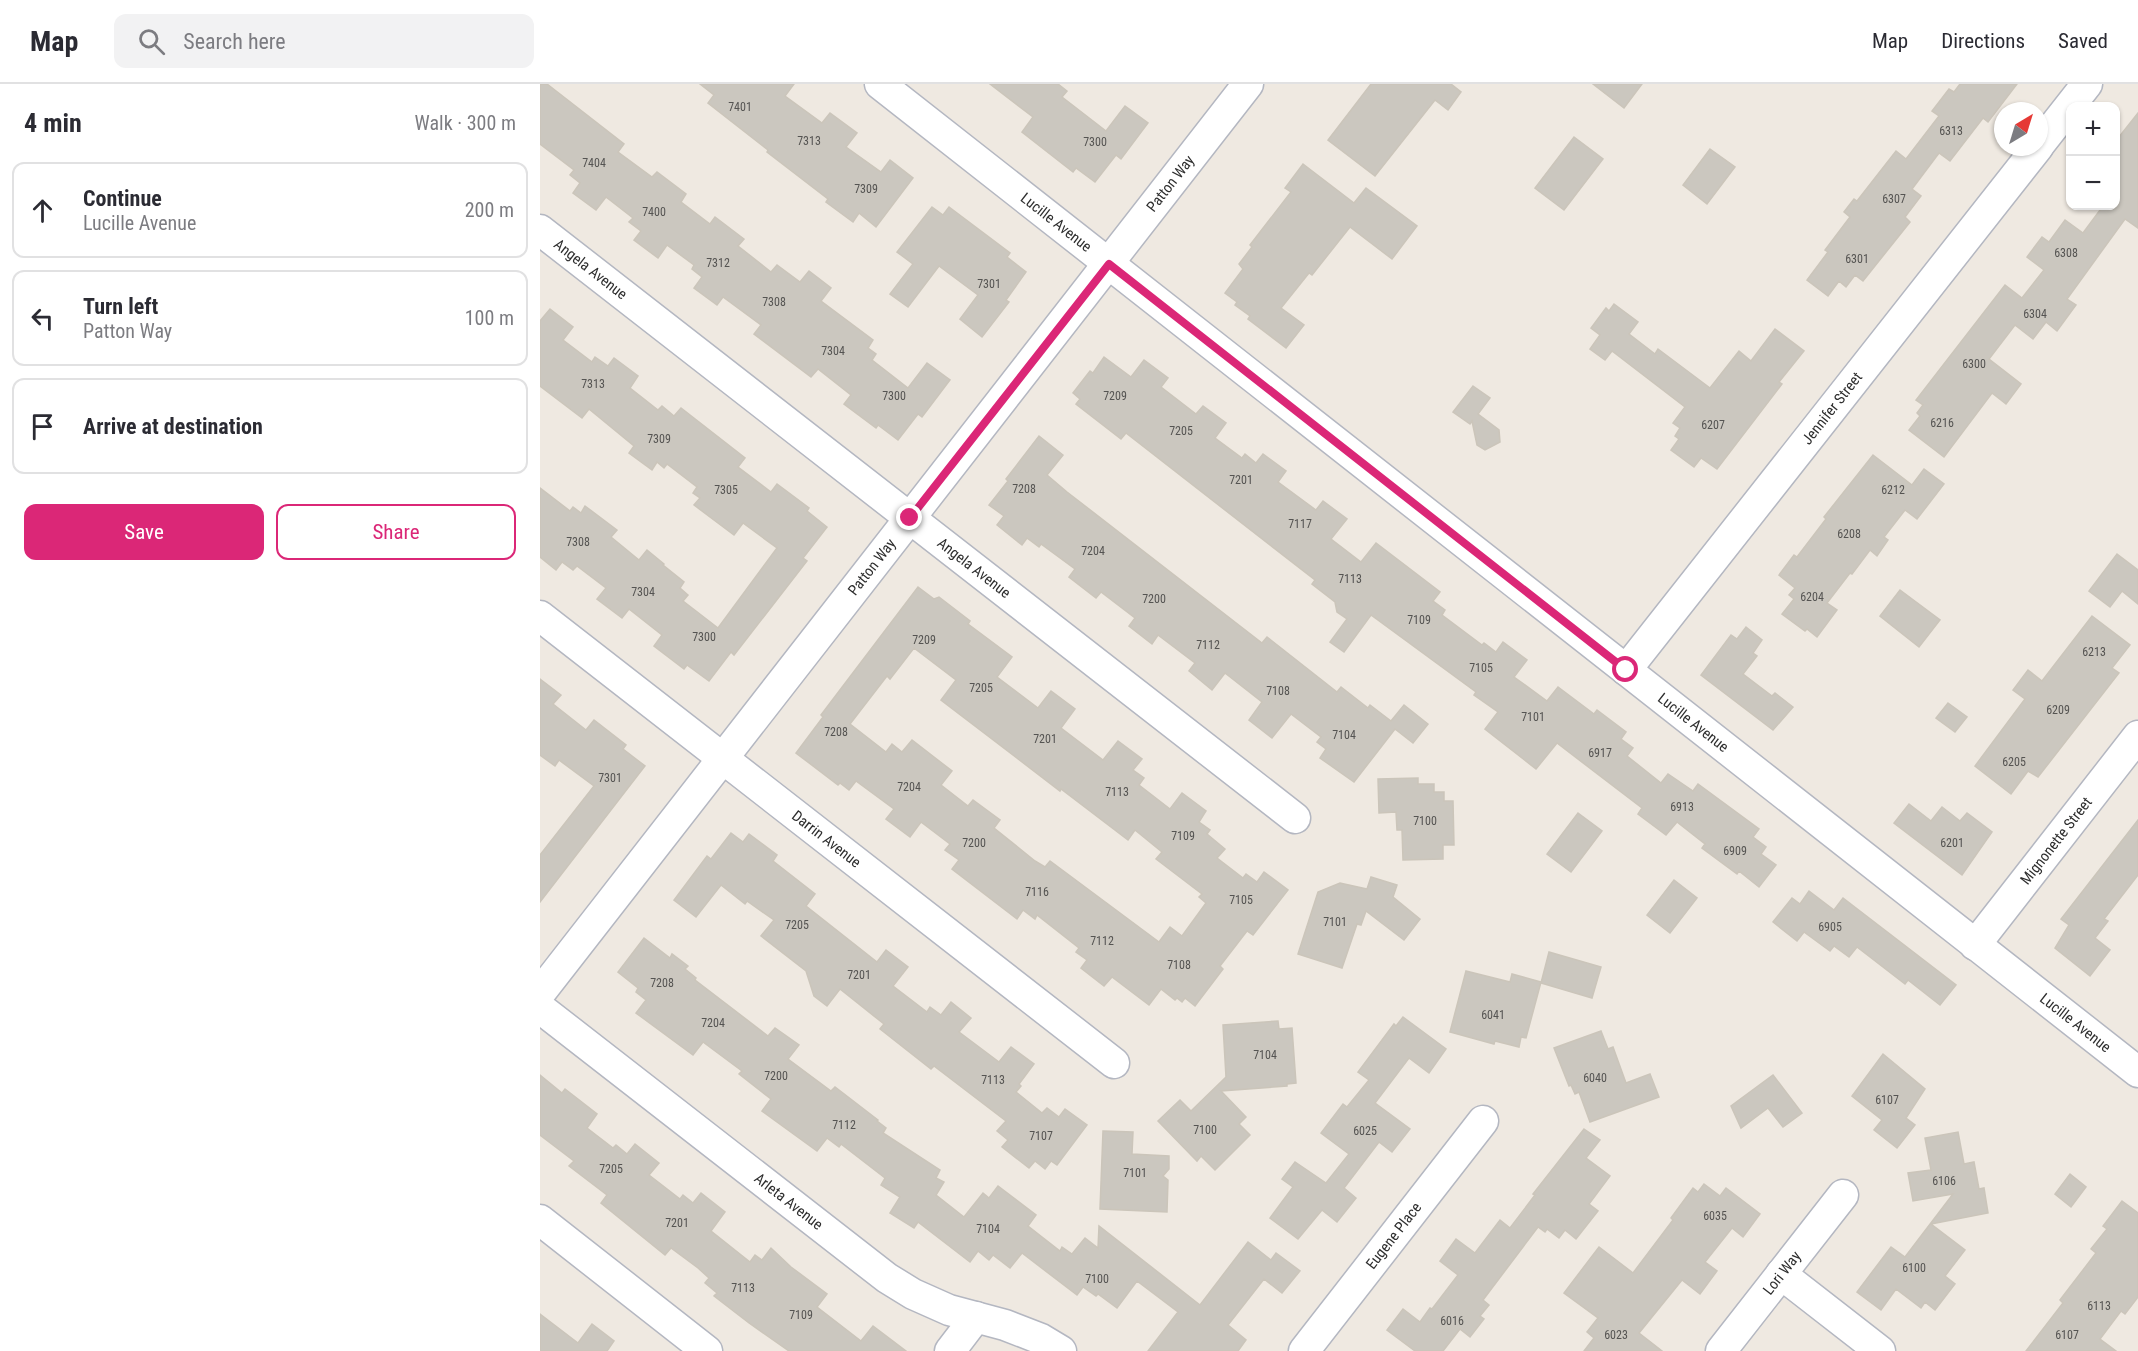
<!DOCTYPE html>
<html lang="en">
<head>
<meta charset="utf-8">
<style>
  :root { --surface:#fff; --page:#f2f2f3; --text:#2b2b33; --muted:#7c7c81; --line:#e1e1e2; --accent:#db2777 }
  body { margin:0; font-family:"Roboto Condensed",sans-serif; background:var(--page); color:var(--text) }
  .controls { position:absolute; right:18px; top:18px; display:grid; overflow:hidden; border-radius:12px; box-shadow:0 2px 4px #0004 }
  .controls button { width:54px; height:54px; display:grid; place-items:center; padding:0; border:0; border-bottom:2px solid var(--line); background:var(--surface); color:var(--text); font:30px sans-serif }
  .compass { position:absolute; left:1454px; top:18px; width:54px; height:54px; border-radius:50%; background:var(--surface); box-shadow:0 2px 4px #0004; rotate:38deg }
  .stop { position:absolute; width:18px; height:18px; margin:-14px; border:4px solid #db2777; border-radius:50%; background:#fff }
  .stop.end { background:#db2777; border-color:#fff; box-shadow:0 2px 6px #0008 }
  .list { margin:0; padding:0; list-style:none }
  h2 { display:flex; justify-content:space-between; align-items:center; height:78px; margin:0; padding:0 24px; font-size:26px }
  h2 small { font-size:20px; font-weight:400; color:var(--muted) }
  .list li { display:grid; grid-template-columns:39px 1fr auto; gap:18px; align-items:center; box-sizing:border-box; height:96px; margin:0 12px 12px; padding:0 12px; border:2px solid var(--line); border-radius:12px }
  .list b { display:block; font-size:22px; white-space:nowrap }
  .list p { margin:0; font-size:20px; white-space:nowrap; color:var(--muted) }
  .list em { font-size:20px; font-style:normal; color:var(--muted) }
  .actions { display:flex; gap:12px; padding:18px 24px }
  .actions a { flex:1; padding:14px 0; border:2px solid var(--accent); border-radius:12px; text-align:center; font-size:21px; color:var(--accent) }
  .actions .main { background:var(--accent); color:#fff }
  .icon { flex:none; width:33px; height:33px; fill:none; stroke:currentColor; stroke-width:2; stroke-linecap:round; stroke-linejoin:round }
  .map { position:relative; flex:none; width:1598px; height:1267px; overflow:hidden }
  header { display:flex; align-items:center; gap:36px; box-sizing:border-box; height:84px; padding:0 30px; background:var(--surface); border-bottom:2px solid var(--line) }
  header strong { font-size:28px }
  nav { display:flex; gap:33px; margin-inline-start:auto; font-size:21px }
  .search { width:420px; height:54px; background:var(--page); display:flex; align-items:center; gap:15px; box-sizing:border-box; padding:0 21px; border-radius:12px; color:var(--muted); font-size:22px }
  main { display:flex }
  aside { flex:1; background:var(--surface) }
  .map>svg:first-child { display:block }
  .building { fill:#cbc7bf; stroke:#cbc5ba; stroke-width:1.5; fill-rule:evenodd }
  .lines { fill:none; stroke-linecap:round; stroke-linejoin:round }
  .minor-casing { stroke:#b4b7c1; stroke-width:33 }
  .minor { stroke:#fff; stroke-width:30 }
  .route { stroke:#db2777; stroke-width:8 }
  .labels { text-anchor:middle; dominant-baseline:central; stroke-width:6; stroke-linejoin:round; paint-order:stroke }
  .number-label { font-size:12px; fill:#555452 }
  .street-label { font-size:15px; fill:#2e2e2e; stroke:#fff }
</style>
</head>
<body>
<header>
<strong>Map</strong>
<div class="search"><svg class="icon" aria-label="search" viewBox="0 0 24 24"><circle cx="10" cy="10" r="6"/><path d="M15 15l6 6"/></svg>Search here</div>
<nav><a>Map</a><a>Directions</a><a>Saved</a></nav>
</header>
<main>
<aside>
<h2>4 min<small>Walk · 300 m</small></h2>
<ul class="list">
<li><svg class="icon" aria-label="ahead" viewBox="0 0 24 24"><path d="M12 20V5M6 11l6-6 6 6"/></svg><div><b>Continue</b><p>Lucille Avenue</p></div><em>200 m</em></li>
<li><svg class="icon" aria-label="left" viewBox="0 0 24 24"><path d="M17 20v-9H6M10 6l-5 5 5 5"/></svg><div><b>Turn left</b><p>Patton Way</p></div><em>100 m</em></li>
<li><svg class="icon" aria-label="arrive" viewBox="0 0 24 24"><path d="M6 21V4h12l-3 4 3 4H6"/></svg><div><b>Arrive at destination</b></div></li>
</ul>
<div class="actions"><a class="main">Save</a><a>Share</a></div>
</aside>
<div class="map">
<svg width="1598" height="1267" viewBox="0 0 1598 1267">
  <rect width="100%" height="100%" fill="#efe9e1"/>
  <g class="building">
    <polygon points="0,0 7,0 84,60 78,68 112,93 117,88 146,110 141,118 170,140 175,133 204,155 198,162 231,188 237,181 260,198 269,187 291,204 281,217 333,256 328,264 336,270 332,276 368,304 387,279 410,296 382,333 378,330 358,356 338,341 336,344 304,320 311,311 278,285 271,293 214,250 221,241 183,213 177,221 154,204 162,193 152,185 154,181 127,161 118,174 94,156 101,147 89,138 93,134 66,113 56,126 33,109 40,99 30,91 34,86 0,60"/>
    <polygon points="160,0 254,0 245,12 282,39 290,29 317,49 306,63 341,88 350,76 373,94 336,143 319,129 313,138 286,118 288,115 227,68 228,66 168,19 174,11"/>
    <polygon points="450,0 518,0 527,7 522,13 566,47 585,22 608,39 581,75 576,71 555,98 536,84 533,88 482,48 493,33"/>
    <polygon points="831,0 911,0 921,8 908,26 895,16 835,92 788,56"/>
    <polygon points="1053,0 1102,0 1084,24"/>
    <polygon points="1420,0 1477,0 1448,38 1443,34 1410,77 1399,69 1372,105 1381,112 1365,133 1370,138 1323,197 1315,191 1306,203 1299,197 1288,212 1267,196 1288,168 1285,166 1310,133 1304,128 1314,115 1317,117 1356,67 1366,75 1399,32 1392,27 1409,5 1414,8"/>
    <polygon points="1598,29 1598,144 1585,135 1527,215 1536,221 1517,247 1506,238 1493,255 1475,241 1449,275 1481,300 1466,320 1452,309 1404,373 1369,346 1380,332 1377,329 1383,321 1376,316 1465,201 1482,214 1504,186 1487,173 1502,153 1509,158 1525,136 1543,149 1563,122 1575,122 1575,58"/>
    <polygon points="1034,53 1063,75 1024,126 995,104"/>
    <polygon points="1170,65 1195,83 1167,120 1143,101"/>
    <polygon points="763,80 814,119 826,104 877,142 852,175 810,143 772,191 769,189 741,224 764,241 746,264 708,235 710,232 695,221 697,218 685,209 703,185 699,180 712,163 710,161 751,108 745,104"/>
    <polygon points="392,123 403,131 409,123 470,169 467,173 486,188 466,216 469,218 442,253 420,235 438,211 399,182 368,223 350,210 373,180 357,168"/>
    <polygon points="1074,220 1098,238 1089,250 1115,270 1118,265 1170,304 1199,267 1211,277 1235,245 1264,267 1239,298 1242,300 1177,385 1161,374 1154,383 1131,366 1139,355 1135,352 1140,344 1133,339 1145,323 1072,267 1065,276 1050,265 1060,251 1051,244 1066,224 1069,227"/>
    <polygon points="10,225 33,243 23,256 52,278 55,273 68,282 74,274 98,292 90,304 118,326 122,322 134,332 141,324 205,374 198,383 231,408 237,400 269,424 267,427 287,443 263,474 267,477 194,571 191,568 169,597 147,581 144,585 114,562 122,551 89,525 82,534 57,515 66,504 37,482 33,486 22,478 16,486 0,473 0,404 30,427 33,423 41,429 45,422 77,446 71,453 99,476 107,466 124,480 123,481 144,498 140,504 148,511 143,517 178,544 237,464 203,439 194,451 154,421 160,414 153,409 157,403 127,380 124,384 117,378 112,386 89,369 94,362 49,325 42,334 0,302 0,237"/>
    <polygon points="564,273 591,293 604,276 628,294 621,303 656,330 663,322 686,339 675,354 702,374 705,370 716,379 723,370 746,387 738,398 776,426 783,417 807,435 791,455 821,478 836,459 900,508 893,517 905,526 902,531 942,561 944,559 956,568 963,558 987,576 974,593 1007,617 1018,603 1054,630 1057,626 1086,648 1081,655 1093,664 1087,672 1121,699 1128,690 1153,707 1158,700 1219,745 1213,753 1226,763 1221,770 1236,781 1219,803 1199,787 1197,790 1162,764 1165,760 1137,738 1126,751 1098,730 1102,724 1017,659 996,685 945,645 958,628 934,611 936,608 831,531 804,568 790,558 807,535 797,528 795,518 772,500 775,496 586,349 581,355 536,320 540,315 533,309 550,287 553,289"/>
    <polygon points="933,302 950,314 938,330 959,346 960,358 945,366 937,361 932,337 930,340 913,328"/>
    <polygon points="499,352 523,371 507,391 527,408 722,559 727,553 797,608 801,603 828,624 830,621 851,637 864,621 888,640 873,659 855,645 814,698 780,674 786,665 777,658 781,653 751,630 732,654 709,636 722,618 685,589 672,606 649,587 655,579 618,551 612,560 589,542 595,534 561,508 556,514 529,493 535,485 501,460 499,463 487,454 482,461 457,441 464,432 449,421 468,397 466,395"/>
    <polygon points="1333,371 1372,401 1384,385 1404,400 1377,435 1365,426 1344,453 1348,456 1337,472 1330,466 1312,490 1310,489 1287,519 1297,526 1277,553 1267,545 1265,547 1242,530 1254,515 1249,511 1255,504 1239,491 1254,471 1257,473 1286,435 1284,433"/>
    <polygon points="1577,470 1598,486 1598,520 1582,507 1570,523 1549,507"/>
    <path d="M 378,503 L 394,515 L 399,513 L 430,537 L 428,540 L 472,573 L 457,593 L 498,624 L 511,607 L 535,625 L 521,644 L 563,676 L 578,657 L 602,675 L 593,686 L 604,694 L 599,701 L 630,725 L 642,709 L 666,727 L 659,738 L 670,746 L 667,750 L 685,765 L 677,774 L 703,794 L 706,790 L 717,798 L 724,788 L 748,806 L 713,851 L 707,847 L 680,882 L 683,885 L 655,922 L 645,914 L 642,918 L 637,914 L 635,916 L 621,905 L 609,921 L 572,893 L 564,902 L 541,884 L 547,876 L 536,868 L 539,864 L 497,831 L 495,835 L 483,826 L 477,835 L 412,785 L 419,776 L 405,766 L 410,760 L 381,738 L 370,753 L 346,735 L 354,725 L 316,697 L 309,706 L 300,699 L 298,701 L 256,669 L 283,633 L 281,631 ZM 374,564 L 416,596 L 401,616 L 520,707 L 521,705 L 588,756 L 595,746 L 622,768 L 616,775 L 662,810 L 659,813 L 666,819 L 642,852 L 630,843 L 619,858 L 510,777 L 505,783 L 495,777 L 454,744 L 460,736 L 433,716 L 428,722 L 401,701 L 412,687 L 372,656 L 362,668 L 352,660 L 346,668 L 310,640 L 347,592 L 350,595 Z"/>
    <polygon points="1360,506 1400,536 1379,563 1340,532"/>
    <polygon points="1552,532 1590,561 1572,584 1579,589 1498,693 1488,687 1471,710 1435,682 1485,615 1473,606 1488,586 1502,597"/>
    <polygon points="1206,543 1222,556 1213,569 1217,572 1203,590 1232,612 1235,609 1253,623 1233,646 1161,591 1191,551 1197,555"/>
    <polygon points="0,595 21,611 13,620 46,646 54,636 86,661 83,665 105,682 0,818 0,771 54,702 19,676 15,682 0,671"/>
    <polygon points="1408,619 1427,633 1415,648 1396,634"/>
    <polygon points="878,694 878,700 894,700 894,708 904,708 904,717 913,717 914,761 903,761 903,775 863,776 862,746 857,746 856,728 839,729 838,695"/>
    <polygon points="1369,720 1391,737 1402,723 1420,737 1427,729 1452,748 1422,791 1354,739"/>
    <polygon points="1038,729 1062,747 1031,788 1007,770"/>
    <polygon points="1598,736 1598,791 1564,835 1568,837 1555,854 1570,866 1550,892 1515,864 1529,841 1521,835"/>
    <polygon points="191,749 203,758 209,750 237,771 233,777 275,810 266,822 337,878 346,866 368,883 353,902 387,928 390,923 401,931 411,918 431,934 419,948 459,978 471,963 494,980 479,1000 481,1002 476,1008 502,1029 507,1024 519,1033 525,1025 547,1041 517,1081 511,1077 505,1085 495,1077 489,1084 462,1063 468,1056 457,1047 466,1037 394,982 391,985 340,945 344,940 300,905 287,922 274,912 266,887 221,852 234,836 207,817 205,820 181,801 156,833 134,816 167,772 171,775"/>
    <polygon points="831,793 857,801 853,813 880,835 864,856 826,827 821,841 817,840 802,884 758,870 778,808 800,799 827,805"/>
    <polygon points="1134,796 1157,814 1130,849 1107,831"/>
    <polygon points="1269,807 1294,826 1303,814 1416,901 1400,921 1368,896 1365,900 1317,863 1309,873 1294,862 1290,867 1264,848 1257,857 1233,838 1252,814 1260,820"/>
    <polygon points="104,854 130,874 132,870 148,882 145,885 156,894 155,896 228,952 235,944 259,961 248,975 291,1007 295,1003 338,1036 337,1037 346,1044 343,1049 400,1086 396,1094 404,1098 396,1111 424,1133 443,1109 449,1114 458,1102 496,1131 488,1142 520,1167 522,1163 532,1170 545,1154 558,1164 559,1142 660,1221 708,1158 731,1176 736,1169 760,1187 742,1209 724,1195 688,1241 706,1256 698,1267 608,1267 638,1228 597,1197 577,1224 558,1210 556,1212 543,1203 537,1211 482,1169 470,1184 453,1171 449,1176 438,1167 430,1178 378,1138 374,1144 350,1129 360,1113 341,1101 345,1094 301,1060 299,1063 287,1054 277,1067 222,1027 231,1015 199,990 202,987 163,958 153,971 96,929 106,916 96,908 98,904 78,888"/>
    <polygon points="1009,868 1061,883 1052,914 1001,899"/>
    <polygon points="926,887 970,898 972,890 1001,898 986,954 981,953 979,963 955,957 954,960 910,948"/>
    <polygon points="863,933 906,965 889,989 869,974 835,1019 870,1045 852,1068 839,1058 804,1104 816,1114 797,1138 782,1126 758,1155 730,1134 753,1103 742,1095 755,1078 786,1099 809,1070 781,1049 803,1020 807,1023 829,996 818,988 854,940 856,942"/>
    <polygon points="738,937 739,945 752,944 756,999 747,1000 747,1002 681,1007 706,1033 699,1040 710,1051 675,1086 661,1072 657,1077 618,1037 640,1016 651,1027 686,993 683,941"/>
    <polygon points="1061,947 1068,965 1073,963 1086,999 1110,990 1119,1013 1050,1038 1039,1008 1035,1010 1031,1001 1029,1002 1014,964"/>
    <polygon points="1343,970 1385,1005 1366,1034 1375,1041 1357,1064 1334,1046 1342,1036 1312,1012"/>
    <polygon points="0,991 22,1009 25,1005 57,1030 47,1044 73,1064 76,1061 87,1070 95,1060 119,1079 109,1091 140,1115 143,1111 153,1119 161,1109 185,1128 171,1147 210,1178 215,1171 222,1176 231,1164 251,1183 287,1210 277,1223 321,1257 333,1242 366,1267 249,1267 209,1239 174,1212 177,1209 165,1199 169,1194 158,1184 131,1164 125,1171 61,1119 67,1111 29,1082 34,1077 0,1051"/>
    <polygon points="1233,991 1262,1029 1243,1043 1228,1024 1201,1044 1191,1022"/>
    <polygon points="1044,1045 1060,1056 1046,1074 1070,1092 1049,1120 1058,1127 1036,1155 1025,1146 1019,1154 1007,1145 1005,1148 998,1143 943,1216 949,1221 940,1232 944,1235 930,1253 920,1245 903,1267 875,1267 847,1246 863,1225 880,1238 890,1224 892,1225 918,1191 900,1177 916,1155 935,1169 960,1136 970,1144 995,1111 993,1110"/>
    <polygon points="563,1047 593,1048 592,1070 629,1072 629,1085 623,1092 628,1096 627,1128 560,1125"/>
    <polygon points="1418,1048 1424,1080 1434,1078 1439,1105 1444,1104 1448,1129 1391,1140 1425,1166 1405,1192 1415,1200 1395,1226 1385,1218 1381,1224 1356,1205 1341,1226 1317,1208 1351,1163 1365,1173 1413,1110 1373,1117 1368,1089 1391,1086 1385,1054"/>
    <polygon points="1530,1090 1546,1103 1531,1123 1515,1110"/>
    <polygon points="1164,1100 1180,1112 1186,1104 1220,1130 1203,1153 1192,1144 1165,1178 1177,1187 1160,1210 1142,1196 1099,1249 1122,1267 1044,1267 1054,1254 1047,1248 1058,1234 1024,1209 1059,1163 1093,1189 1133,1136 1131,1134 1153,1104 1158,1108"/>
    <polygon points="1582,1117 1598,1129 1598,1213 1585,1230 1581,1227 1560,1255 1576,1267 1486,1267 1523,1219 1520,1216 1556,1169 1551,1165 1567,1145 1563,1142"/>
    <polygon points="0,1230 38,1259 52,1240 74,1257 67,1267 0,1267"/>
  </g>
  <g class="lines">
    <defs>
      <g id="minor">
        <path id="s1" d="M 340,0 L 1598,988"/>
        <polyline points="1499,61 1547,0"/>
        <path id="s2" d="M 0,146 L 755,734"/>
        <path id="s3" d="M 0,532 L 574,979"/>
        <path id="s4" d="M 1086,586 L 1498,63"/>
        <path id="s5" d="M 1435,861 L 1598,652"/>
        <path id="s6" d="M 0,909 L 708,0"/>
        <path id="s7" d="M 0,924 L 347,1194 L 373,1210 L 409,1226 L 465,1241 L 501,1255 L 521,1267"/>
        <polyline points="0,1136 167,1267"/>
        <polyline points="1241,1190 1340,1267"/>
        <polyline points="410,1267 436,1233"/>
        <path id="s8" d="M 764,1267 L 943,1037"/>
        <path id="s9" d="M 1181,1267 L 1303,1111"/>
      </g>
    </defs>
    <use href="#minor" class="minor-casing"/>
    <use href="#minor" class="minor"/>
  </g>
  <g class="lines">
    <polyline class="route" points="370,434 569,180 1086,586"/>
  </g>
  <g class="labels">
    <g class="number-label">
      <text x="200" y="23">7401</text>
      <text x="1411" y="47">6313</text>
      <text x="269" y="57">7313</text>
      <text x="555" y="58">7300</text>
      <text x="54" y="79">7404</text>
      <text x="326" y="105">7309</text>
      <text x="1354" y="115">6307</text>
      <text x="114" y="128">7400</text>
      <text x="1526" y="169">6308</text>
      <text x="1317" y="175">6301</text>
      <text x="178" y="179">7312</text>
      <text x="449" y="200">7301</text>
      <text x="234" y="218">7308</text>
      <text x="1495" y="230">6304</text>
      <text x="293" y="267">7304</text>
      <text x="1434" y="280">6300</text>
      <text x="53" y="300">7313</text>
      <text x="354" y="312">7300</text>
      <text x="575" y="312">7209</text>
      <text x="1402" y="339">6216</text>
      <text x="1173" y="341">6207</text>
      <text x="641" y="347">7205</text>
      <text x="119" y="355">7309</text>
      <text x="701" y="396">7201</text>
      <text x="484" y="405">7208</text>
      <text x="186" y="406">7305</text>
      <text x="1353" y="406">6212</text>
      <text x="760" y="440">7117</text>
      <text x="1309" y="450">6208</text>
      <text x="38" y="458">7308</text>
      <text x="553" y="467">7204</text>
      <text x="810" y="495">7113</text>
      <text x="103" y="508">7304</text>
      <text x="1272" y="513">6204</text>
      <text x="614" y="515">7200</text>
      <text x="879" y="536">7109</text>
      <text x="164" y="553">7300</text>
      <text x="384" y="556">7209</text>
      <text x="668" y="561">7112</text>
      <text x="1554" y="568">6213</text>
      <text x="941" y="584">7105</text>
      <text x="441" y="604">7205</text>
      <text x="738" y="607">7108</text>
      <text x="1518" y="626">6209</text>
      <text x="993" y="633">7101</text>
      <text x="296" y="648">7208</text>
      <text x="804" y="651">7104</text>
      <text x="505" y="655">7201</text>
      <text x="1060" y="669">6917</text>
      <text x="1474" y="678">6205</text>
      <text x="70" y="694">7301</text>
      <text x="369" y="703">7204</text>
      <text x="577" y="708">7113</text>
      <text x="1142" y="723">6913</text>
      <text x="885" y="737">7100</text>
      <text x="643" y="752">7109</text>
      <text x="434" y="759">7200</text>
      <text x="1412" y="759">6201</text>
      <text x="1195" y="767">6909</text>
      <text x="497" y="808">7116</text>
      <text x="701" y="816">7105</text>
      <text x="795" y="838">7101</text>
      <text x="257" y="841">7205</text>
      <text x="1290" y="843">6905</text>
      <text x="562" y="857">7112</text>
      <text x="639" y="881">7108</text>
      <text x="319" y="891">7201</text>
      <text x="122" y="899">7208</text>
      <text x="953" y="931">6041</text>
      <text x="173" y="939">7204</text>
      <text x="725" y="971">7104</text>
      <text x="236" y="992">7200</text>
      <text x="1055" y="994">6040</text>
      <text x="453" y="996">7113</text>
      <text x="1347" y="1016">6107</text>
      <text x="304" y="1041">7112</text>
      <text x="665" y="1046">7100</text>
      <text x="825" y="1047">6025</text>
      <text x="501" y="1052">7107</text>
      <text x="71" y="1085">7205</text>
      <text x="595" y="1089">7101</text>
      <text x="1404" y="1097">6106</text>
      <text x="1175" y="1132">6035</text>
      <text x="137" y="1139">7201</text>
      <text x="448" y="1145">7104</text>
      <text x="1374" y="1184">6100</text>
      <text x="557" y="1195">7100</text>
      <text x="203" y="1204">7113</text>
      <text x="1559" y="1222">6113</text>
      <text x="261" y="1231">7109</text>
      <text x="912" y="1237">6016</text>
      <text x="1076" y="1251">6023</text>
      <text x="1527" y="1251">6107</text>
    </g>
    <g class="street-label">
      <text stroke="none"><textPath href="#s6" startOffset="1026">Patton Way</textPath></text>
      <text stroke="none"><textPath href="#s1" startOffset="224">Lucille Avenue</textPath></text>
      <text stroke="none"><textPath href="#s2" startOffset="64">Angela Avenue</textPath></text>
      <text stroke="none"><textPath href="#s4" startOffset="333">Jennifer Street</textPath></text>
      <text stroke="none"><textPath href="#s6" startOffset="540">Patton Way</textPath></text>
      <text stroke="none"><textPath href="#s2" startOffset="550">Angela Avenue</textPath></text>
      <text stroke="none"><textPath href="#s1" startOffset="1034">Lucille Avenue</textPath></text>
      <text stroke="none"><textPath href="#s3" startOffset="363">Darrin Avenue</textPath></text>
      <text stroke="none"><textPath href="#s5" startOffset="132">Mignonette Street</textPath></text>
      <text stroke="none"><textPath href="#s1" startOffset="1520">Lucille Avenue</textPath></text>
      <text stroke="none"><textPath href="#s7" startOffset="315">Arleta Avenue</textPath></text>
      <text stroke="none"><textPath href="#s8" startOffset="146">Eugene Place</textPath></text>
      <text stroke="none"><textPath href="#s9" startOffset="99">Lori Way</textPath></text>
    </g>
  </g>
</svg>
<div class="controls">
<button>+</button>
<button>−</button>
</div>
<svg class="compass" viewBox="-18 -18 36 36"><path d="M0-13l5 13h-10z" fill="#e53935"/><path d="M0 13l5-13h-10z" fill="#7c7c81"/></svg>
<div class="stop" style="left:1086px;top:586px"></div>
<div class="stop end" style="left:370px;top:434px"></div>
</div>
</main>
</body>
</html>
